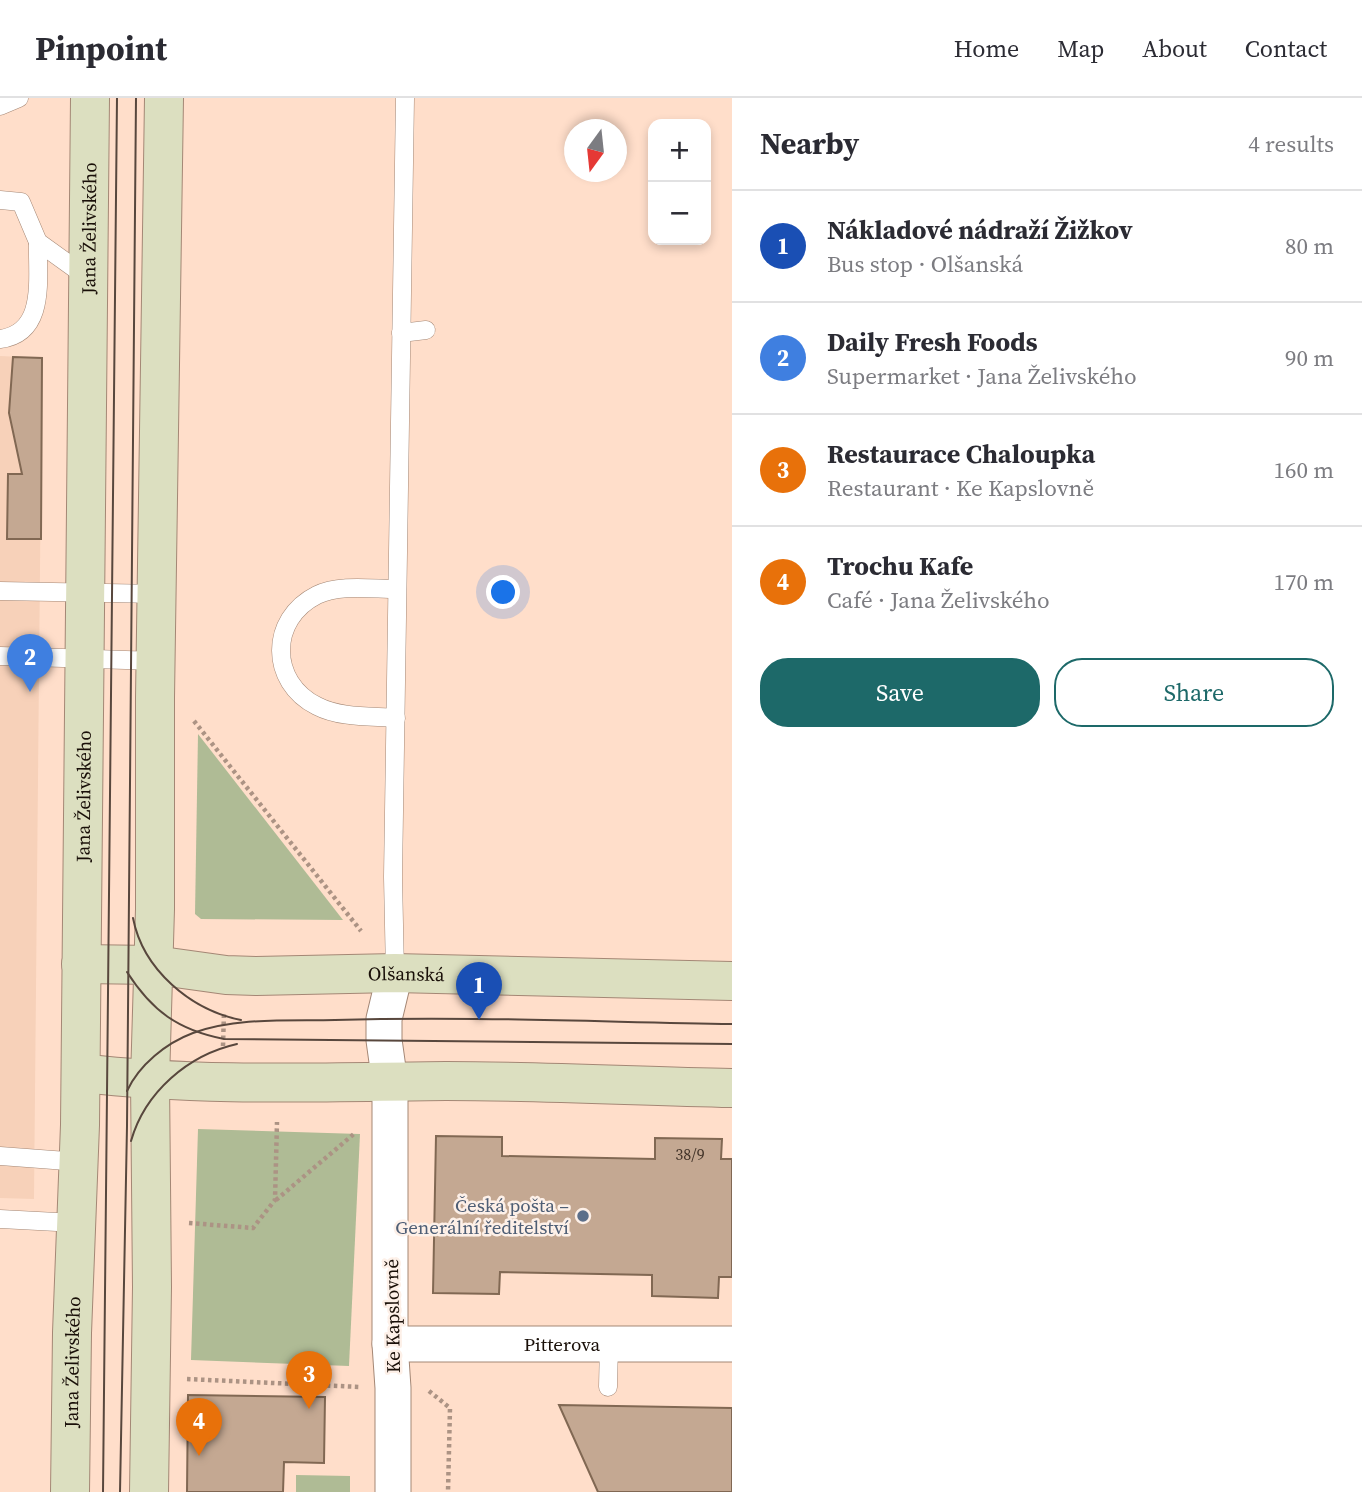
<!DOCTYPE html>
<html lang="en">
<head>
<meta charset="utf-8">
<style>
  :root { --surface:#fff; --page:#f2f2f3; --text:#2b2b33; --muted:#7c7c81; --line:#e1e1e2; --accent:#1d6969 }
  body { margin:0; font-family:"Source Serif 4",serif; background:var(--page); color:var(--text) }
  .controls { position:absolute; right:21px; top:21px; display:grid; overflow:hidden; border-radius:14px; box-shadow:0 4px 10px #0003 }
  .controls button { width:63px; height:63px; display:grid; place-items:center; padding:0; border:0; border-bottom:2px solid var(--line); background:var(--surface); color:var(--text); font:35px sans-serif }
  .compass { position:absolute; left:564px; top:21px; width:63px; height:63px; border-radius:50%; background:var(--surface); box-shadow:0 4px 10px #0003; rotate:195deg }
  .you { position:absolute; left:504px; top:495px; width:24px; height:24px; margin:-18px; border:5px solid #fff; border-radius:50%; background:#1a73e8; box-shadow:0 0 0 10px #1a73e833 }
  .badge { display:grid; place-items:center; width:46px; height:46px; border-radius:50%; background:var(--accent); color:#fff; font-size:23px; font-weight:700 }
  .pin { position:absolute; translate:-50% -58px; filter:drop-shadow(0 2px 4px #0008) }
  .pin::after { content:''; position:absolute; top:37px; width:24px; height:21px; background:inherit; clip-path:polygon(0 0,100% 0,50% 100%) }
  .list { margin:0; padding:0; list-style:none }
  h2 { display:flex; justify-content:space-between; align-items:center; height:91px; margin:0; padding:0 28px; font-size:30px }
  h2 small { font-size:23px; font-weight:400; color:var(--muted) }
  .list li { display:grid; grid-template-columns:46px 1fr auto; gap:21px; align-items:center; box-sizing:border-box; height:112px; padding:0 28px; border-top:2px solid var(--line) }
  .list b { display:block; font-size:26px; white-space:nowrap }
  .list p { margin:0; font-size:23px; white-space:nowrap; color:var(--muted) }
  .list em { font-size:23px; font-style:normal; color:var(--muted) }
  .actions { display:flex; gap:14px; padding:21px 28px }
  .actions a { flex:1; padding:16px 0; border:2px solid var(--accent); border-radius:28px; text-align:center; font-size:24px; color:var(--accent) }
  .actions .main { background:var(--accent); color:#fff }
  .map { position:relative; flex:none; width:732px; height:1394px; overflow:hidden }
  header { display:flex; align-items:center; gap:42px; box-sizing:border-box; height:98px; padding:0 35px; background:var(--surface); border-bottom:2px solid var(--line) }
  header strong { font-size:33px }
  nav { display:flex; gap:38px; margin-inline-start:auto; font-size:24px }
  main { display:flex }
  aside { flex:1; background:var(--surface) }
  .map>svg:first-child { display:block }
  .built { fill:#f7d1b9 }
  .green { fill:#afbb95 }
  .building { fill:#c4a892; stroke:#816853; stroke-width:2 }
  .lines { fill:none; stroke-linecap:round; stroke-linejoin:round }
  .lane-casing { stroke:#a48775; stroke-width:19 }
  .street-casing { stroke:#a48775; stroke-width:37 }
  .secondary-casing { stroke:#a48775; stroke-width:40 }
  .path { stroke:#ac9384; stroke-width:4.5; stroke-dasharray:3.5 3.5; stroke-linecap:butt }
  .lane { stroke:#fff; stroke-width:18 }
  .street { stroke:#fff; stroke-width:35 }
  .secondary { stroke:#dcdfc0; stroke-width:38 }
  .tram { stroke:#58473d; stroke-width:2 }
  .service-dot { fill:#5c6f8a; stroke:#fdf0e8; stroke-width:2.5 }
  .labels { text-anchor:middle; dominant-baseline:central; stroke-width:5; stroke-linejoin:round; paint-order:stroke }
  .number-label { font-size:16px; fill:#44352a }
  .street-label { font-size:19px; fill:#190f08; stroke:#fdf0e8 }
  .service-label { font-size:19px; fill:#4e5e75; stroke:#fdf0e8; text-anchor:end }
</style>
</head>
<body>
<header>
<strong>Pinpoint</strong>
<nav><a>Home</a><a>Map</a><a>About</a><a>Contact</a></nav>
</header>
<main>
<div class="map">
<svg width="732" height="1394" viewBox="0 0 732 1394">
  <rect width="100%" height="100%" fill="#ffdeca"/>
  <polygon class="built" points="0,258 42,260 34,1101 0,1100"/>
  <g class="green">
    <polygon points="198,636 343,822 201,821 195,816"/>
    <polygon points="198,1031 360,1036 349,1268 191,1262"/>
    <polygon points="296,1377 350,1378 350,1394 296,1394"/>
  </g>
  <g class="building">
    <polygon points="13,259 42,260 41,441 7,441 8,376 22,376 9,315"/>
    <polygon points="436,1038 502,1039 502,1058 655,1061 655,1040 722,1041 721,1061 732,1061 732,1179 719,1179 718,1200 652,1198 652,1177 500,1174 499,1196 433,1195"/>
    <polygon points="188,1297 325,1299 324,1365 284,1364 283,1394 187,1394"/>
    <polygon points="559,1307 732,1310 732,1394 598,1394"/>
  </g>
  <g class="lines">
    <defs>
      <g id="lane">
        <polyline points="0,8 19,0"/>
        <polyline points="0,102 21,104 38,144 88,180"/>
        <polyline points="401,235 426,232"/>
        <path d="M 0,241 C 47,235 37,180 38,144"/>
        <polyline points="0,493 159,496"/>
        <polyline points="0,558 157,563"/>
        <path d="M 396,620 C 371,618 340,620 317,608 C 269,584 269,521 317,497 C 339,486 372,491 397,491"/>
        <polyline points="395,875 393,779 405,0"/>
        <polyline points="0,1058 80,1064"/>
        <polyline points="0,1121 76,1125"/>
        <polyline points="608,1289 609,1246"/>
      </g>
      <g id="street">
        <path id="s1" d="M 390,1246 L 732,1246"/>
        <polyline points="393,1394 393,1290 390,1246 390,985 384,942 384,921 395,875"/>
      </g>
      <g id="secondary">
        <path id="s2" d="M 81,866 L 154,867 L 226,877 L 256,878 L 395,875 L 732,883"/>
        <path d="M 81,975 C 202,989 324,984 446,983 C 541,983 637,988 732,990"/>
        <path id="s3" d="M 70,1394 L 72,1235 L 80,1027 L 90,0"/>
        <polyline points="149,1394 152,1189 150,982 155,811 155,600 164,0"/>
      </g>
    </defs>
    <use href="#lane" class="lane-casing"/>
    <use href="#street" class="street-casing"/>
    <use href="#secondary" class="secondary-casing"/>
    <g class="path">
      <polyline points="194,623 361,833"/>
      <polyline points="223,948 224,914"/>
      <polyline points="276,1102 355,1035"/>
      <polyline points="189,1125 253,1130 275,1102 277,1024"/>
      <polyline points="187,1281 360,1289"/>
      <polyline points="429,1293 450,1310 448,1394"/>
    </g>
    <use href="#lane" class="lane"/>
    <use href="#street" class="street"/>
    <use href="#secondary" class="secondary"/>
    <g class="tram">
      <path d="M 133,820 C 143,872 191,912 241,922"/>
      <path d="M 127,874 C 152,913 178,932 224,941 L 732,946"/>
      <path d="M 127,993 C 139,967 166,945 193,935 C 237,919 289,923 335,922 C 467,918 600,924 732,926"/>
      <path d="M 131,1043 C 145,994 188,957 237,946"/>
      <polyline points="103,1394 117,0"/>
      <polyline points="120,1394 127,1028 136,0"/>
    </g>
  </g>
  <circle class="service-dot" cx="583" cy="1118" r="7"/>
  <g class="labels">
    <g class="number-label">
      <text x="690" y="1056">38/9</text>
    </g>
    <g class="street-label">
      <text stroke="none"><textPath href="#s3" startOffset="1264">Jana Želivského</textPath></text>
      <text stroke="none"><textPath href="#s3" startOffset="696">Jana Želivského</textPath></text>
      <text stroke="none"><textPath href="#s2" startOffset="326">Olšanská</textPath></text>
      <text transform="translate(392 1218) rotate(-91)">Ke Kapslovně</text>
      <text stroke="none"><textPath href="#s1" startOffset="172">Pitterova</textPath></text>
      <text stroke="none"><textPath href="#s3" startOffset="130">Jana Želivského</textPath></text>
    </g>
    <g class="service-label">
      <text x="569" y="1107">Česká pošta –<tspan x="569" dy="22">Generální ředitelství</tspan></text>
    </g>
  </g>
</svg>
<div class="controls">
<button>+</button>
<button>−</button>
</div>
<svg class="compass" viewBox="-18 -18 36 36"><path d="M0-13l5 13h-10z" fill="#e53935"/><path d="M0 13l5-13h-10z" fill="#7c7c81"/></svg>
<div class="you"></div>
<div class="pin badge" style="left:479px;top:922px;background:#1a4fb4">1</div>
<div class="pin badge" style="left:30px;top:594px;background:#3f7fe0">2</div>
<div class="pin badge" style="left:309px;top:1311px;background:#e8710a">3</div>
<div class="pin badge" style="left:199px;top:1358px;background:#e8710a">4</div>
</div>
<aside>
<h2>Nearby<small>4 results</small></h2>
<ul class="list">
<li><span class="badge" style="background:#1a4fb4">1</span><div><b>Nákladové nádraží Žižkov</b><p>Bus stop · Olšanská</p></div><em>80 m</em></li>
<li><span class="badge" style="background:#3f7fe0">2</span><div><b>Daily Fresh Foods</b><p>Supermarket · Jana Želivského</p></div><em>90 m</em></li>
<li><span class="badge" style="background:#e8710a">3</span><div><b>Restaurace Chaloupka</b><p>Restaurant · Ke Kapslovně</p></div><em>160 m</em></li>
<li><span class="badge" style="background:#e8710a">4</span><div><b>Trochu Kafe</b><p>Café · Jana Želivského</p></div><em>170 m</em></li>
</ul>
<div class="actions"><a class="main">Save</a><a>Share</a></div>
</aside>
</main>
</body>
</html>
